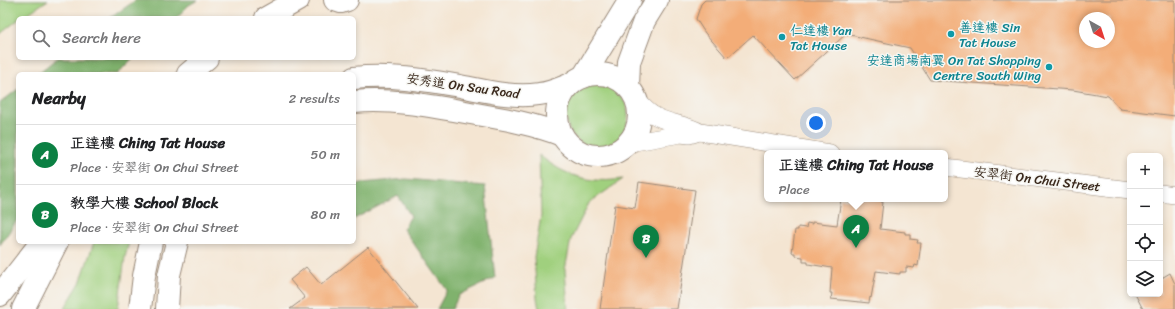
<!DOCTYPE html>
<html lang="en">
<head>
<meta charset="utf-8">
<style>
  :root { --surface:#fff; --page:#f2f2f2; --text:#202124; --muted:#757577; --line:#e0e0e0; --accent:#0b8043 }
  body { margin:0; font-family:Sriracha,"LXGW WenKai TC",sans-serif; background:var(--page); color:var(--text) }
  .controls { position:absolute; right:12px; bottom:12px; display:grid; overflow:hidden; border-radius:6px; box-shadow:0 2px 6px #0003 }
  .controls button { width:36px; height:36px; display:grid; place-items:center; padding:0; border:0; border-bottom:1px solid var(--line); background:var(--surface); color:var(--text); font:20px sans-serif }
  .compass { position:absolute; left:1079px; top:12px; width:36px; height:36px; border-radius:50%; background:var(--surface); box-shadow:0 2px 6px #0003; rotate:141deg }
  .you { position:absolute; left:816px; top:123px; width:14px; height:14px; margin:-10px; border:3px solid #fff; border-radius:50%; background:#1a73e8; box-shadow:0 0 0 6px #1a73e833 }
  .badge { display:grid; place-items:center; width:26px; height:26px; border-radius:50%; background:var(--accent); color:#fff; font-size:13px; font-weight:700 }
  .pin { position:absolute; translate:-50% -33px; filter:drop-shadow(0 1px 2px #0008) }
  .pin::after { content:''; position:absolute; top:21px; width:14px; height:12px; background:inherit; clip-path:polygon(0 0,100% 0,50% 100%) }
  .popup { position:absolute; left:764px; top:150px; width:184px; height:52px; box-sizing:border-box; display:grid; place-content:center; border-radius:6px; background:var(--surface); filter:drop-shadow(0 1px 3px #0005); font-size:13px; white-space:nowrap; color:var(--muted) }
  .popup b { font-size:15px; color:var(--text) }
  .popup::after { content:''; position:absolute; left:50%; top:100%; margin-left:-8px; border:8px solid transparent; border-top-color:var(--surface) }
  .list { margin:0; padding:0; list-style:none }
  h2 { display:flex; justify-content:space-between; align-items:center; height:52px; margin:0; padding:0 16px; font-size:17px }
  h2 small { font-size:13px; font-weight:400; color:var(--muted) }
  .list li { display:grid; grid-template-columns:26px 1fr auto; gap:12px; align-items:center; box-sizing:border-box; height:60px; padding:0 16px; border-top:1px solid var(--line) }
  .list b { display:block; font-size:15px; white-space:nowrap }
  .list p { margin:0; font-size:13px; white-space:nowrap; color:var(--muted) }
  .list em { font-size:13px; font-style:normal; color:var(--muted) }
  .icon { flex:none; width:22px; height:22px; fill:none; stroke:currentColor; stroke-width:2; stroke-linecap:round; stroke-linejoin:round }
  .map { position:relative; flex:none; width:1175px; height:309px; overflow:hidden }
  .search { position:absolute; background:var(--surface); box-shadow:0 2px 6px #0003; left:16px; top:16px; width:340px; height:44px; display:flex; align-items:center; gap:10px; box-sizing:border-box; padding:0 14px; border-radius:6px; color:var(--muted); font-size:15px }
  .panel { position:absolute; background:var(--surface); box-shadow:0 2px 6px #0003; left:16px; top:72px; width:340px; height:172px; border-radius:6px }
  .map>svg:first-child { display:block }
  .green { fill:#a0d07e; stroke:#6e7d4e }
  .forest { fill:#80b26d; stroke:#5e6e46 }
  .building { fill:#f3ad78; fill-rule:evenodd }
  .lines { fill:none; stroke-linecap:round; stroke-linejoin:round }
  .street-casing { stroke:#988878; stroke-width:18 }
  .secondary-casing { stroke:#988878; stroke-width:24 }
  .primary-casing { stroke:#988878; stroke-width:24 }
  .street { stroke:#fff; stroke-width:17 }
  .secondary { stroke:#fff; stroke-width:22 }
  .primary { stroke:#fff; stroke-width:22 }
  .culture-dot { fill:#0f9aa8; stroke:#f6f6f2; stroke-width:1.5 }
  .labels { text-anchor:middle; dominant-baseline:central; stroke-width:3; stroke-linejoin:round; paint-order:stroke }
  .culture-label { font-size:13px; fill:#0d838f; stroke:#f6f6f2; text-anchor:start }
  .street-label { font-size:13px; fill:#3b2a1e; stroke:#f6f6f2 }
</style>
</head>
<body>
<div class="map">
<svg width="1175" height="309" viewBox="0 0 1175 309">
  <rect width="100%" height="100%" fill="#f6f6f2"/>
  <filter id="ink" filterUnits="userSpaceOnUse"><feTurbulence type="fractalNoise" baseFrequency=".025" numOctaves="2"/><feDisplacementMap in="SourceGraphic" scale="8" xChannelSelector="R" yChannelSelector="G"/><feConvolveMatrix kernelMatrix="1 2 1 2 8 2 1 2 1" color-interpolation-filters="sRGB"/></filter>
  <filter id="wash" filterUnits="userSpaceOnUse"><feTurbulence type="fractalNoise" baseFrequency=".012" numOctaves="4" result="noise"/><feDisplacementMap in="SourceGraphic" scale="16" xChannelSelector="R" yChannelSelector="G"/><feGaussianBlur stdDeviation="0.9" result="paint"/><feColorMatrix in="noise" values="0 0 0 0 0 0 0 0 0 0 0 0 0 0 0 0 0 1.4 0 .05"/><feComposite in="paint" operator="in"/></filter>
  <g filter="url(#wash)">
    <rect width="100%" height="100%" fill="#f4e5d2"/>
    <g class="green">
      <polygon points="0,0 48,0 21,18 18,18 18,20 0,34"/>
      <circle cx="597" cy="116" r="31"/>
      <path d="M 539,155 C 565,176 589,184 623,179 L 589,203 L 571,239 L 565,270 L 568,309 L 539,309 L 537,298 L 534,257 L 541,216 Z"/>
      <polygon points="94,242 129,242 125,257 118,309 64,309 80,283"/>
    </g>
    <g class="forest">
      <polygon points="136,0 198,0 189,5 176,18 110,18"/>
      <polygon points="57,58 133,58 123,68 118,74 37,74"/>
      <polygon points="18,89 18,219 0,245 0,103"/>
      <polygon points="406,179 485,186 495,278 459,295 452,309 437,309 447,290 403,229 411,216 398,196 354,219 354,186 361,183"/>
    </g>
    <g id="blocks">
      <g class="building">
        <path d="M 705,0 L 1175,0 L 1175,116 L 1120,109 L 1108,96 L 1073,90 L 930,80 L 910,48 L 846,34 L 795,80 L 753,35 L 727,58 L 705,33 L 696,19 L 701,4 ZM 1085,18 L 1109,18 L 1109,42 L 1085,42 Z"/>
        <polygon points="639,182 695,190 677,309 600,309 615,205 635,208"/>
        <polygon points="841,199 881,199 881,202 883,202 880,229 905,232 905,234 910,234 910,239 918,240 917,243 921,243 918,266 915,265 914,268 906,267 906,272 900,272 900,274 876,271 871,298 870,297 869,303 831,299 832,293 830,293 832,268 808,264 808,262 803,262 803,257 795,256 795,253 792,253 795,230 798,230 798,227 806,228 807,223 812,224 812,222 837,225"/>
        <polygon points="368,247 418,309 290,309 305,298 290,280 306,267 321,285"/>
        <polygon points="1170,273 1175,284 1175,309 1143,309 1135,294 1160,294 1160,279"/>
      </g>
    </g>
  </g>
  <g filter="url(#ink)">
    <use href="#blocks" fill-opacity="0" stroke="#988878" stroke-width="1"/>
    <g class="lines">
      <defs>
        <g id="street">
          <path d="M 636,99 C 641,104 646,110 652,114 C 666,124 685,123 700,132 L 830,153"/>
          <polyline points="629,143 681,134 689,135 696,133"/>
          <polyline points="945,167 1130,190"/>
          <polyline points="1160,193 1175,195"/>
        </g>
        <g id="secondary">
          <circle cx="598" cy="115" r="41"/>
          <polyline points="583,77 630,0"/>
          <path d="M 354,78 C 389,74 426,80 460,86 C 486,91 513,98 539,94 C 550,93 561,88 571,84"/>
          <polyline points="628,87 629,62 644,21 657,0"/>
          <path d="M 354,102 C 394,98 436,107 476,114 C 505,119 534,124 562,135"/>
          <polyline points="140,309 144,276 151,242"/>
          <polyline points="167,309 169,275 177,242"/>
        </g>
        <g id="primary">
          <polyline points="335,0 341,2 347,0"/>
          <polyline points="266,18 298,0"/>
          <polyline points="188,74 207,58"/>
          <polyline points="0,295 36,249 44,242"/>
          <polyline points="23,309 57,242"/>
        </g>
      </defs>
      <use href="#street" class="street-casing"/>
      <use href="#secondary" class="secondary-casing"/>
      <use href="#primary" class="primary-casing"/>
      <use href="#street" class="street"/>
      <use href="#secondary" class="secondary"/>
      <use href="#primary" class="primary"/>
    </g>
  </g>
  <g class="culture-dot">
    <circle cx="951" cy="34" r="4"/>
    <circle cx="782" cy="37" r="4"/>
    <circle cx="1049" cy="67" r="4"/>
  </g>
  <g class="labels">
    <g class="culture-label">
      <text x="959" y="27">善達樓 Sin<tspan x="959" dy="15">Tat House</tspan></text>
      <text x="790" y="30">仁達樓 Yan<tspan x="790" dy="15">Tat House</tspan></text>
      <text x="1041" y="60" text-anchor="end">安達商場南翼 On Tat Shopping<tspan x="1041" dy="15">Centre South Wing</tspan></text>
    </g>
    <g class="street-label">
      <text transform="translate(463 86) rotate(8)">安秀道 On Sau Road</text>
      <text transform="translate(1037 179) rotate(7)">安翠街 On Chui Street</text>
    </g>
  </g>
</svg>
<div class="controls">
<button>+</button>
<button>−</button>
<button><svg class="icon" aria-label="locate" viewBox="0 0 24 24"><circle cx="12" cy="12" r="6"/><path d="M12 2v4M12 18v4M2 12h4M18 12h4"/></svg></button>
<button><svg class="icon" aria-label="layers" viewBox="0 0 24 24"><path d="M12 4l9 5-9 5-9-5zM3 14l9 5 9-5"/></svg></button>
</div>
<svg class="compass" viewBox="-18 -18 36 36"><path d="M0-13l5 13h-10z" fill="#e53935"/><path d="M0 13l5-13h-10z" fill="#757577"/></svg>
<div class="you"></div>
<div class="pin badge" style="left:856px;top:248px">A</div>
<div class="popup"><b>正達樓 Ching Tat House</b>Place</div>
<div class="pin badge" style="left:646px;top:258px">B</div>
<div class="search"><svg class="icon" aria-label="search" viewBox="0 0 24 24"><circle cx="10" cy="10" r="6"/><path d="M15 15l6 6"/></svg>Search here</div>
<section class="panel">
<h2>Nearby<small>2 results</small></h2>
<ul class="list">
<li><span class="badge">A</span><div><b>正達樓 Ching Tat House</b><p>Place · 安翠街 On Chui Street</p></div><em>50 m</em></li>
<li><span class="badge">B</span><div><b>教學大樓 School Block</b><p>Place · 安翠街 On Chui Street</p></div><em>80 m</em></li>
</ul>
</section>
</div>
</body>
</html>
